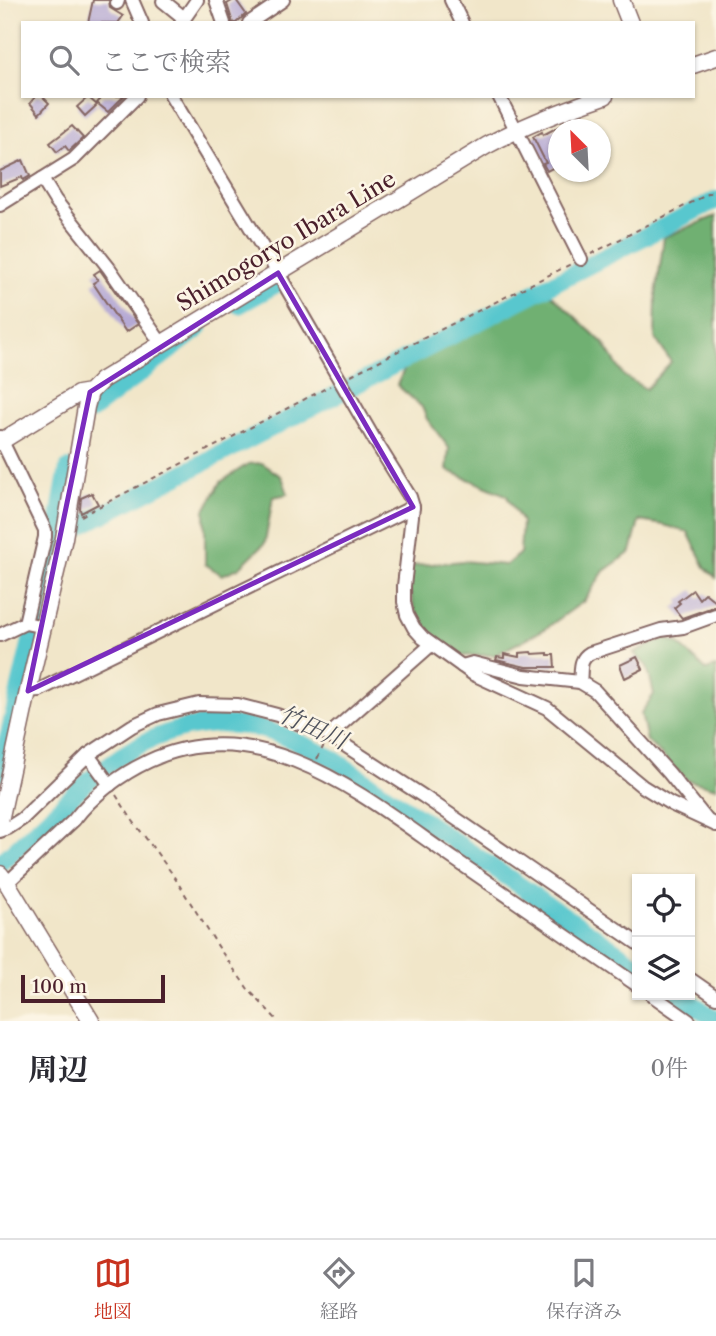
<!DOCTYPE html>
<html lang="ja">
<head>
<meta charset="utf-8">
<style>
  :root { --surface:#fff; --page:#f7f7f7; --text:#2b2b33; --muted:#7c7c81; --line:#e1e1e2; --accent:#c8321e }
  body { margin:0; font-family:"Libre Caslon Text","Noto Serif JP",serif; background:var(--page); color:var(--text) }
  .controls { position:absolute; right:21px; bottom:21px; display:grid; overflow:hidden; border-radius:0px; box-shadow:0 2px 5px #0004 }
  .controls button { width:63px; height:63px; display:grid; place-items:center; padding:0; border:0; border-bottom:2px solid var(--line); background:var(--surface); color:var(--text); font:35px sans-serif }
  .compass { position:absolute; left:548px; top:119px; width:63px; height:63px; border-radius:50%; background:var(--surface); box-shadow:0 2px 5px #0004; rotate:336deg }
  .scale { position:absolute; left:21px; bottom:18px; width:144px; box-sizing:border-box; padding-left:7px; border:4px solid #4a1f2b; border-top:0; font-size:19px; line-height:24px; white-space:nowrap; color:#4a1f2b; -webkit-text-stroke:5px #fcf5e5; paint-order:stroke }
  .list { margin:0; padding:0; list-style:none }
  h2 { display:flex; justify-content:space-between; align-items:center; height:91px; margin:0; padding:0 28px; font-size:30px }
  h2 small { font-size:23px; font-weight:400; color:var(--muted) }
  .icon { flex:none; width:38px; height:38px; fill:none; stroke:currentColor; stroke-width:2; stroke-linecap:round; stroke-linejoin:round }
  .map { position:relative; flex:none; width:716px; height:1021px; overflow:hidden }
  .search { position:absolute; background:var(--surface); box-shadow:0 2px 5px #0004; left:21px; right:21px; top:21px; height:77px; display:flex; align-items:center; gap:18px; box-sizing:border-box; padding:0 24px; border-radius:0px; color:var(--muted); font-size:26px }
  .sheet { height:217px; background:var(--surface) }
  nav { display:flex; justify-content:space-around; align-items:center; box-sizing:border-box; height:98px; border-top:2px solid var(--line); background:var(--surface); font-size:19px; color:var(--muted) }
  nav a { display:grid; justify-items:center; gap:4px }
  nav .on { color:var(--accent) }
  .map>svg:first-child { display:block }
  .forest { fill:#70b072; stroke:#5d684e; stroke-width:2 }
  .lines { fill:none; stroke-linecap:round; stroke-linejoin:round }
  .river { stroke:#59c7ce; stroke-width:18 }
  .building { fill:#b5a9d4 }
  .minor-casing { stroke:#846562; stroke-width:16 }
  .major-casing { stroke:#846562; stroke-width:19 }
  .path { stroke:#846562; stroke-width:2; stroke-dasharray:5 5; stroke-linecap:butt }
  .minor { stroke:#fff; stroke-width:12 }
  .major { stroke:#fff; stroke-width:16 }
  .marked { fill:none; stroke:#7b2cbf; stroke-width:5; stroke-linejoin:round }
  .labels { text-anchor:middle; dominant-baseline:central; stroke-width:5; stroke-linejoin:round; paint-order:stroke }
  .street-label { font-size:23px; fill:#4a1f2b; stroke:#fcf5e5 }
  .water-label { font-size:24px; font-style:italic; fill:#4e515c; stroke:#fcf5e5 }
</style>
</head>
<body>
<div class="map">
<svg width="716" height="1021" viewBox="0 0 716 1021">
  <rect width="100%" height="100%" fill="#fcf5e5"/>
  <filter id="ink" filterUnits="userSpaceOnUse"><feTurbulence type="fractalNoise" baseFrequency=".0143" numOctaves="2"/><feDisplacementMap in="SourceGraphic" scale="14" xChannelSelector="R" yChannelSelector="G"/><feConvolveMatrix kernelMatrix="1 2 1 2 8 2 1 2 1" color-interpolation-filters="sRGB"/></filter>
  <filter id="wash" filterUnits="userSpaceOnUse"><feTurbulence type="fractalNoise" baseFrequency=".00686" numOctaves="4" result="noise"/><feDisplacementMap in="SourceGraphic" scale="28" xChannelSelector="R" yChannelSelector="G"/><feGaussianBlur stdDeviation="1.57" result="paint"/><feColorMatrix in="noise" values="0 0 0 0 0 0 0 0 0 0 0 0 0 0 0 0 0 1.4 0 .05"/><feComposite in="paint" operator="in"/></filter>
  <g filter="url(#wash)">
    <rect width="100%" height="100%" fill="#f1e6c9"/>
    <g class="forest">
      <polygon points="716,216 716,578 705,567 688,532 664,525 639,521 631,552 604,571 584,601 545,629 495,655 458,656 437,640 415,613 409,586 411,566 463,561 506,565 520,553 522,522 506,495 447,470 449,448 427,419 422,407 397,385 406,365 549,292 604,344 624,376 646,389 671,362 655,338 656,295 664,237"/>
      <polygon points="262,463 282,477 288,494 273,497 265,543 239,568 222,575 205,564 205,510 221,482 248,464"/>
      <polygon points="665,638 679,644 706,670 716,667 716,788 687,780 647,741 641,713 654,694 647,666 634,653"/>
    </g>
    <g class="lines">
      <g class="river">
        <polyline points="239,305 275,285"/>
        <polyline points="91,411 199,328"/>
        <polyline points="55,539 716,200"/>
        <polyline points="0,772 55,539 68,469"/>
        <path d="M 0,863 C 75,799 134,710 246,726 C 275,730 303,745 330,757 L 637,965"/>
        <polyline points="680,995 716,1020"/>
      </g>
    </g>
    <g id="blocks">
      <g class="building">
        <polygon points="93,0 109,0 110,8 123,16 118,23 88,23"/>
        <polygon points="234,0 236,0 246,14 236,23 233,23 227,4"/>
        <polygon points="36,96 42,96 49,103 39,114 30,103"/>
        <polygon points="103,96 124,96 108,112 97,103"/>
        <polygon points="88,97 97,105 85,116 77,107"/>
        <polygon points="72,126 83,138 69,151 65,146 57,152 50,143"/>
        <polygon points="558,127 558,145 552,150 558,165 547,171 543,164 546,163 533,137 542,132 543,135"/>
        <polygon points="23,160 30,176 23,180 22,177 0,186 0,171"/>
        <polygon points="100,270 138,324 126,332 93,283 98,280 94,274"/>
        <polygon points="92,493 98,504 81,513 80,509 81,498"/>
        <polygon points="693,590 699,599 705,593 716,602 716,606 682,618 674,608 680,603 678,601"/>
        <polygon points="531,652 532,654 548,653 548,655 554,655 555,667 526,667 496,660 497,657 504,658 504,654 519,657 519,653"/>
        <polygon points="637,657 643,669 625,678 620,665"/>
      </g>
    </g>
  </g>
  <g filter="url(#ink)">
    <use href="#blocks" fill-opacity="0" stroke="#846562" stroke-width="2"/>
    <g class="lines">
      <defs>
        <g id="minor">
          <polyline points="132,0 142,23"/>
          <polyline points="216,0 224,23"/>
          <polyline points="451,0 462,23"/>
          <polyline points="163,1 184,18"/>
          <polyline points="117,3 118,0"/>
          <polyline points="181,23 197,0"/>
          <polyline points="249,23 283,0"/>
          <polyline points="171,96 278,273 374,439 410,497 413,507 404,586 404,602 407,615 414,628 423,638 473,674 547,708 642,786 671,804 716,825"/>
          <polyline points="499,96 581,259"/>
          <polyline points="42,179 55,200 109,268 161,343"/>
          <polyline points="0,205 74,159 137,96"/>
          <polyline points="0,437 45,530 45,537 25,623"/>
          <polyline points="0,635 25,623 44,627"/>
          <polyline points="462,666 473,663 524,676 580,682 595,691 669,773 706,819"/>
          <path d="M 580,682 C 582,670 578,660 590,653 L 661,630 L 683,627 L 716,615"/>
          <polyline points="28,691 39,690 413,507"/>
          <polyline points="329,735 431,645"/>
          <polyline points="88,755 110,785"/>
          <polyline points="0,831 8,828 22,819 88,755 132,726 158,714 199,704 238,705 277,715 329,735 423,796 637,943"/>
          <path d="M 7,883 L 74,820 C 93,795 121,774 149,761 C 263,708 368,800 457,861 C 517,902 577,944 637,985"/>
          <polyline points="690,979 716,997"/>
          <polyline points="652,995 689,1021"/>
        </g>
        <g id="major">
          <polyline points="621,0 630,23"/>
          <polyline points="693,65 716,57"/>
          <path d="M 0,442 L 78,394 L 90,392 L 102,380 L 486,146 C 524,125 564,110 605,96"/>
          <polyline points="0,821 28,691 64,538 86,407 90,392"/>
          <polyline points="0,874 7,883 91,1021"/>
        </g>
      </defs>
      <use href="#minor" class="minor-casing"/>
      <use href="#major" class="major-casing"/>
      <g class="path">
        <polyline points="591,254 716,190"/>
        <polyline points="351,375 571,264"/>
        <polyline points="81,516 330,386"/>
        <polyline points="317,759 324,745"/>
        <polyline points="116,795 133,821 171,872 221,951 248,989 278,1021"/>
      </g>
      <use href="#minor" class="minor"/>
      <use href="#major" class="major"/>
    </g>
  </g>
  <path class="marked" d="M 278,273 L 413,507 L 28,691 L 90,392 Z"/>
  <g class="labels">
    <g class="street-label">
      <text transform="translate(286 241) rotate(-31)">Shimogoryo Ibara Line</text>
    </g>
    <g class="water-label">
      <text transform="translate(313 727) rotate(24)">竹田川</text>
    </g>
  </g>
</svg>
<div class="controls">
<button><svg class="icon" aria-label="locate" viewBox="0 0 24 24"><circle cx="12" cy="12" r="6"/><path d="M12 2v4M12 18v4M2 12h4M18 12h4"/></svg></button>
<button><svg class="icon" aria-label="layers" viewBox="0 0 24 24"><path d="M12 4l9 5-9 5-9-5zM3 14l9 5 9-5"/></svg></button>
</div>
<svg class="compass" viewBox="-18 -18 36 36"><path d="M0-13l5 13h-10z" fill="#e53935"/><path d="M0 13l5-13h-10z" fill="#7c7c81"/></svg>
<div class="scale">100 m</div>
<div class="search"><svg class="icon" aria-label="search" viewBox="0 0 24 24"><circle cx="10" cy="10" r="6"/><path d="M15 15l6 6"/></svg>ここで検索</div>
</div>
<section class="sheet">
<h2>周辺<small>0件</small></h2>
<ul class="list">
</ul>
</section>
<nav>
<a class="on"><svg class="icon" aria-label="map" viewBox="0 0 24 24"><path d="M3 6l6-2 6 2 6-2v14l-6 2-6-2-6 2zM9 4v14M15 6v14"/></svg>地図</a>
<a><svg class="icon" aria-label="directions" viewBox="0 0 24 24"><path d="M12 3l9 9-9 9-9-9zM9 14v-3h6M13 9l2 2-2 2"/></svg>経路</a>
<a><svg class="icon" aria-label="saved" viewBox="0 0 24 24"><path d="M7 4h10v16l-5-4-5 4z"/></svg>保存済み</a>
</nav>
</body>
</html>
